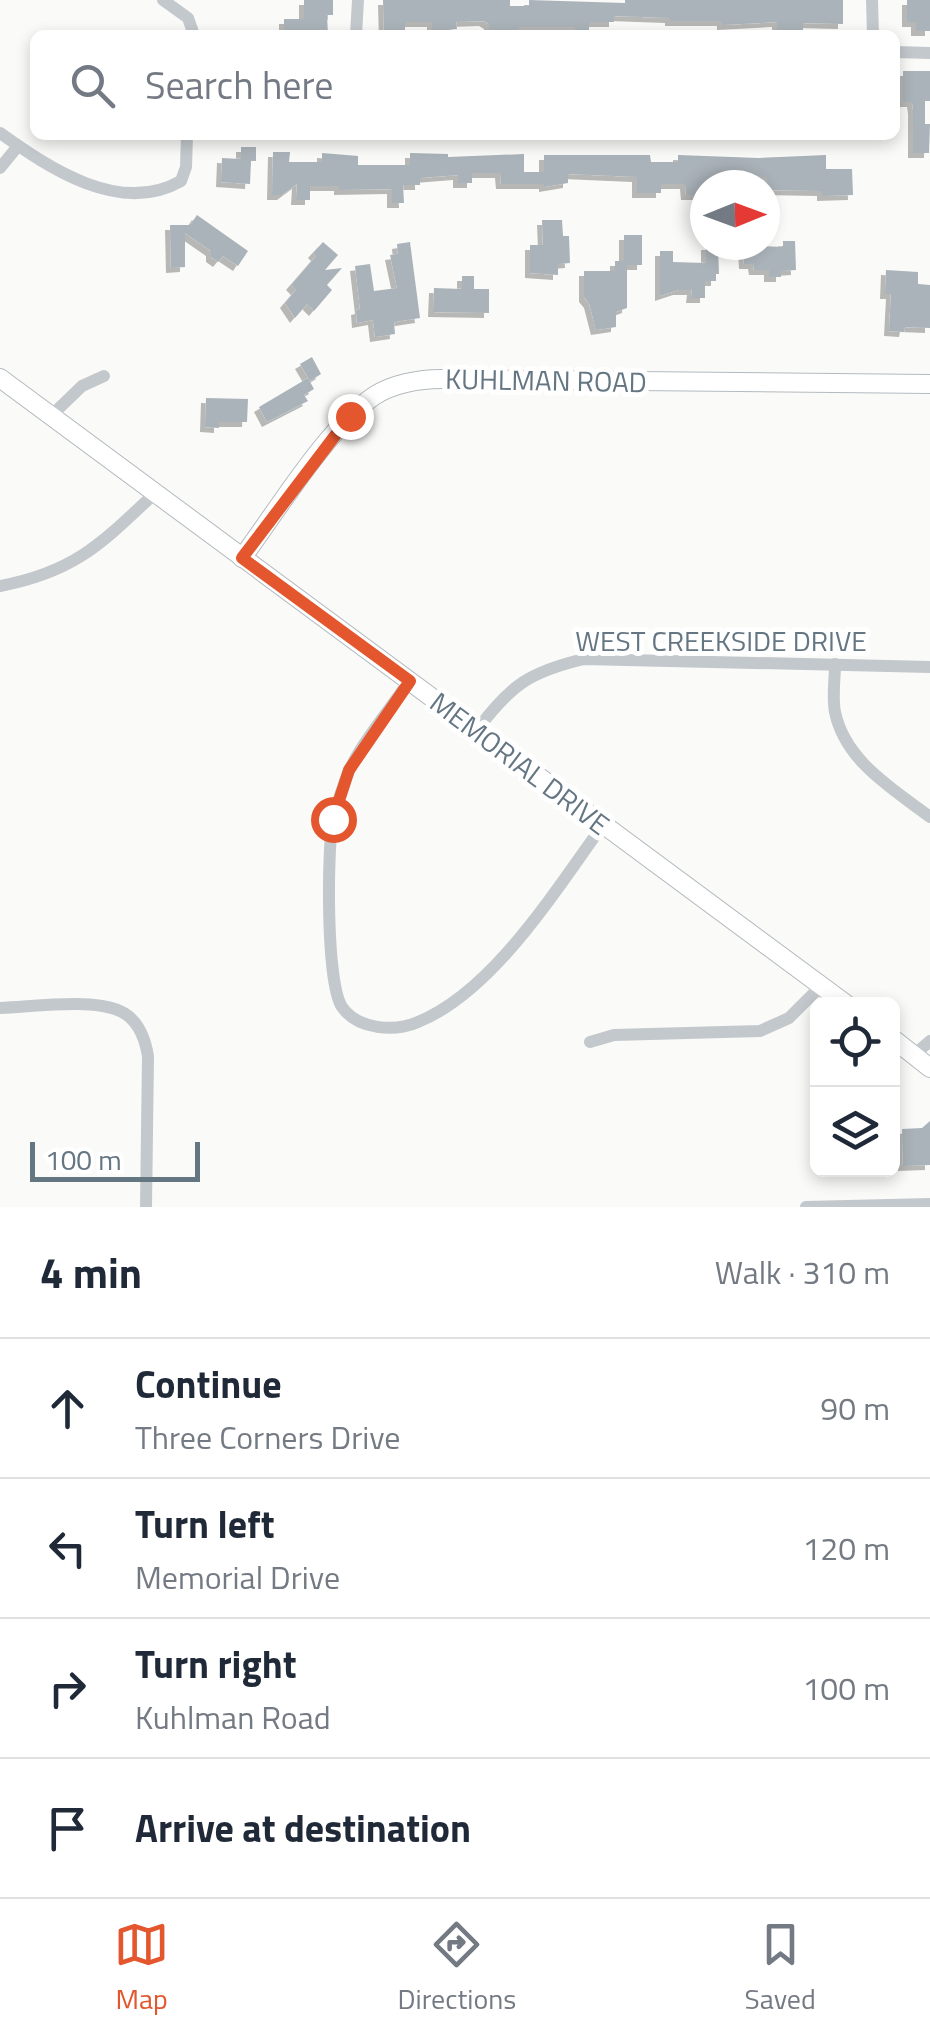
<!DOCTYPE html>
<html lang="en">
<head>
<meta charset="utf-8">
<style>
  :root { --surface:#fff; --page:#f2f2f3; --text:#1f2937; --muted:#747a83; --line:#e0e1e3; --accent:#e4572e }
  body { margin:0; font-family:"Titillium Web",sans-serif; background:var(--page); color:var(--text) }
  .controls { position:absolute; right:30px; bottom:30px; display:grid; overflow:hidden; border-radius:15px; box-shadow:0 5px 15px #0003 }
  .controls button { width:90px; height:90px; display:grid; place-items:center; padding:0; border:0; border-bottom:2px solid var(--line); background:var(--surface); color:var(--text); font:50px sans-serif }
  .compass { position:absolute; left:690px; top:170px; width:90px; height:90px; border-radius:50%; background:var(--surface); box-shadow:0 5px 15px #0003; rotate:89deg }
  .scale { position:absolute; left:30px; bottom:25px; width:170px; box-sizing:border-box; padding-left:10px; border:5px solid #657683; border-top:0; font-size:28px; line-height:35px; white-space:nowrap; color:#657683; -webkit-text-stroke:8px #fff; paint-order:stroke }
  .stop { position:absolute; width:30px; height:30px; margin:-22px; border:8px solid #e4572e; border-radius:50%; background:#fff }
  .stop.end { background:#e4572e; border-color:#fff; box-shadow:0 2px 10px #0008 }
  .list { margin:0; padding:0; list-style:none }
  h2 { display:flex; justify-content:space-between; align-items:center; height:130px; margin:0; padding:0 40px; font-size:42px }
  h2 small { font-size:32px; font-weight:400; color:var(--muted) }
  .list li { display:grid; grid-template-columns:65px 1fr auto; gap:30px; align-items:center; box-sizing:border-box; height:140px; padding:0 40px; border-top:2px solid var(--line) }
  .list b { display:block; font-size:38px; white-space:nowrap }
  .list p { margin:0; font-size:32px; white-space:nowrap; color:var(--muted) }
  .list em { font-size:32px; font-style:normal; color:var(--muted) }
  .icon { flex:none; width:55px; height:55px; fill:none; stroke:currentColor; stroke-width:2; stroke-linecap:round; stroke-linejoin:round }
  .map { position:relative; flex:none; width:930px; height:1207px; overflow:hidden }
  .search { position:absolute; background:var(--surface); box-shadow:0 5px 15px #0003; left:30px; right:30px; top:30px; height:110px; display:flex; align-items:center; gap:25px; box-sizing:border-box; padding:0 35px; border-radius:15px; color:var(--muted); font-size:38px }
  .sheet { height:690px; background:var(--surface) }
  nav { display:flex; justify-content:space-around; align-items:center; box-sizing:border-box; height:140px; border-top:2px solid var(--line); background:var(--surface); font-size:28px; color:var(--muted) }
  nav a { display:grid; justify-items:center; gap:5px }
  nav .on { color:var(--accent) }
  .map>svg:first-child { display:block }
  .building { fill:#aab3b9; filter:url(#shadow) }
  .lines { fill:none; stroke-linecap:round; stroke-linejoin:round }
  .secondary-casing { stroke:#b3babf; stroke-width:20 }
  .street { stroke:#c3c8cc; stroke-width:12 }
  .secondary { stroke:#fff; stroke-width:18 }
  .route { stroke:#e4572e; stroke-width:12 }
  .labels { text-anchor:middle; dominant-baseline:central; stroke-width:10; stroke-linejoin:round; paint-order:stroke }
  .street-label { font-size:28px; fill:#657683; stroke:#fff }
</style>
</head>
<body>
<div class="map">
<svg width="930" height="1207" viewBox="0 0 930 1207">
  <defs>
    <filter id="shadow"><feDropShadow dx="-5" dy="5" stdDeviation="0" flood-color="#0004"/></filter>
  </defs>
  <rect width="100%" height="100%" fill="#fafaf8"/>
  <g class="building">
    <polygon points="304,0 333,0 333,15 327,15 328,35 284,34 284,19 304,19"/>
    <polygon points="383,0 510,0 510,6 529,6 529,0 625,3 625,0 843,0 843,24 803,23 803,34 777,35 777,22 722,25 722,21 670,21 670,18 614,16 614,22 589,22 589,35 575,35 575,27 520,27 519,35 507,35 507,32 489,32 489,24 484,21 456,22 457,29 447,30 447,35 432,35 432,22 405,22 405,35 384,35"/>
    <polygon points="907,0 930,0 930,31 916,31 916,22 907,22"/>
    <polygon points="903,71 930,71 930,101 925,101 925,124 930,124 929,153 913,153 913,109 912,102 903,102"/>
    <polygon points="241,147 256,147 256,161 251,161 250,184 221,182 222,158 241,159"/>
    <polygon points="273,152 290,152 289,162 322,162 322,153 358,156 358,165 410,165 410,153 448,154 448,157 524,154 524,172 544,172 544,155 650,155 651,162 678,162 678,155 759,158 826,155 826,169 852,169 853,195 822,196 822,191 767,190 767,177 718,176 718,185 705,185 705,195 686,195 685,184 661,184 661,193 637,193 637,177 568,174 568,183 544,187 544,184 501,184 500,173 472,173 472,183 458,183 458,175 420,178 420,185 403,185 404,203 392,203 392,189 339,190 339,186 310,186 310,200 296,200 297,184 282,195 272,195"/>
    <polygon points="197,215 248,251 238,266 223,256 218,262 211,257 211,251 185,233 185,267 171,268 170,225 190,225"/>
    <polygon points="542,220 562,220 563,236 569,236 570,263 558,264 558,275 530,273 530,245 543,245"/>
    <polygon points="624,235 642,235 642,265 627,265 627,308 616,312 616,327 596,330 589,303 584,297 584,271 615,271 615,261 624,261"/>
    <polygon points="783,241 795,241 796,270 781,271 781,277 769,277 769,270 754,270 753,264 744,264 743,245 783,247"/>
    <polygon points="323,242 338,255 325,270 342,268 327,285 332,290 314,311 307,304 295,318 285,303 296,290 291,285 316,256 313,253"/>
    <polygon points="410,242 420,318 394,322 395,334 375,337 373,320 357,323 356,310 360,309 355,266 370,264 374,291 397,288 390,255 398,254 397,244"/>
    <polygon points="706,245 718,245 719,274 716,274 716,281 705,281 705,298 691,298 692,290 678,290 660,296 660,251 673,251 673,262 706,263"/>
    <polygon points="886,270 918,272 918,284 930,285 930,328 905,327 904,332 889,331 891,294 885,294"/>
    <polygon points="462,276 474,276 474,289 489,289 489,313 433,312 434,288 462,289"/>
    <polygon points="312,357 321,374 310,381 300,364"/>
    <polygon points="308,378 314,389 304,395 308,401 267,422 259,407"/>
    <polygon points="206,398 248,399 247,422 219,422 219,428 205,427"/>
    <polygon points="930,1121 930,1165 903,1166 902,1129 922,1128"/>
  </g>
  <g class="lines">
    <defs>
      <g id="secondary">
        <polyline points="0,378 846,1004"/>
        <path d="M 242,558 C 277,511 327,428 374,396 C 392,384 419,379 441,379 L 930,384"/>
        <polyline points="892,1038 930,1068"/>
      </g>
    </defs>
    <use href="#secondary" class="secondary-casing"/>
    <g class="street">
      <polyline points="163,0 188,18 194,35"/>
      <polyline points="872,0 873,35"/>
      <polyline points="356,35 358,0"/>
      <polyline points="895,52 930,53"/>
      <path d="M 0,133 C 49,168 120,216 181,181 L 186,167 L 187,135"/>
      <polyline points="0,168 18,146"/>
      <polyline points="53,414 82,386 104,376"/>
      <path d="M 0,586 C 75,572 102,543 155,493"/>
      <path d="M 835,664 C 835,679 832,697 835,712 C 845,761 893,789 930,817"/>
      <path d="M 409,681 C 392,707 357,748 347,776 C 342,790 336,805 333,819 C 327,850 326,983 342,1007 C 358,1030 395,1032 418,1022 C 494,991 556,889 603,825"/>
      <path d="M 477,730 C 511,685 529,672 584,659 L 930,667"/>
      <path d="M 0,1008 C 33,1007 90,998 120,1011 C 138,1019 145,1038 148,1056 L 146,1207"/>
      <polyline points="590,1042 614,1035 760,1031 789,1018 821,986"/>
      <polyline points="915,1054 930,1041"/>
      <polyline points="806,1207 930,1204"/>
    </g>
    <use href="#secondary" class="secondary"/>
  </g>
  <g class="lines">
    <polyline class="route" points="333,819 349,770 410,681 242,558 350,416"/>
  </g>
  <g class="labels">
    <g class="street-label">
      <text transform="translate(546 380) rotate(1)">KUHLMAN ROAD</text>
      <text x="721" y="640">WEST CREEKSIDE DRIVE</text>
      <text transform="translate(520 763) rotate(37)">MEMORIAL DRIVE</text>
    </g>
  </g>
</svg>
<div class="controls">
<button><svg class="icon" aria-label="locate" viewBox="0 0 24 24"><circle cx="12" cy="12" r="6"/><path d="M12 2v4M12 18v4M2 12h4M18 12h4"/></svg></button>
<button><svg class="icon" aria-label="layers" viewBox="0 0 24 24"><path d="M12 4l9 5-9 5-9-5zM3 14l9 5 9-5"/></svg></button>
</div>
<svg class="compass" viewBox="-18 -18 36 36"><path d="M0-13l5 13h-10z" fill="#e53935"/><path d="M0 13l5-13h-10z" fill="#747a83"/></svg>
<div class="scale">100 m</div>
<div class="stop" style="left:333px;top:819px"></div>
<div class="stop end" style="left:350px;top:416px"></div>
<div class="search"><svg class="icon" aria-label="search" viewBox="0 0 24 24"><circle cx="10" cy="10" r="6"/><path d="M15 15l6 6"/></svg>Search here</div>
</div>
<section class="sheet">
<h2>4 min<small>Walk · 310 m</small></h2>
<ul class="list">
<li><svg class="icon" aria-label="ahead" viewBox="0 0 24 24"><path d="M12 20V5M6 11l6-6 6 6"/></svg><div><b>Continue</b><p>Three Corners Drive</p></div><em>90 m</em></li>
<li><svg class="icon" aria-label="left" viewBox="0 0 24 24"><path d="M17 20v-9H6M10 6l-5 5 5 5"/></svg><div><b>Turn left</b><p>Memorial Drive</p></div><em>120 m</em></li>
<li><svg class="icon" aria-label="right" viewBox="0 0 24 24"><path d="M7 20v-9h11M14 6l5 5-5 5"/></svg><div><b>Turn right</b><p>Kuhlman Road</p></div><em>100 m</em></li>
<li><svg class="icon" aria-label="arrive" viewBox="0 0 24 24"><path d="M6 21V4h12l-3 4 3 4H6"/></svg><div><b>Arrive at destination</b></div></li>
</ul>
</section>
<nav>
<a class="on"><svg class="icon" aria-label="map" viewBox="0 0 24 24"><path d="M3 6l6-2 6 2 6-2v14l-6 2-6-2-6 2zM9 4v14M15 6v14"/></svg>Map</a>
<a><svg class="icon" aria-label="directions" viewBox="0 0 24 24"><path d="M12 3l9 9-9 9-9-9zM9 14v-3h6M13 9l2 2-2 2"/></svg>Directions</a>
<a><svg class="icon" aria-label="saved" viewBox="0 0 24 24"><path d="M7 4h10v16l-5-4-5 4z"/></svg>Saved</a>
</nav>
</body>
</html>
